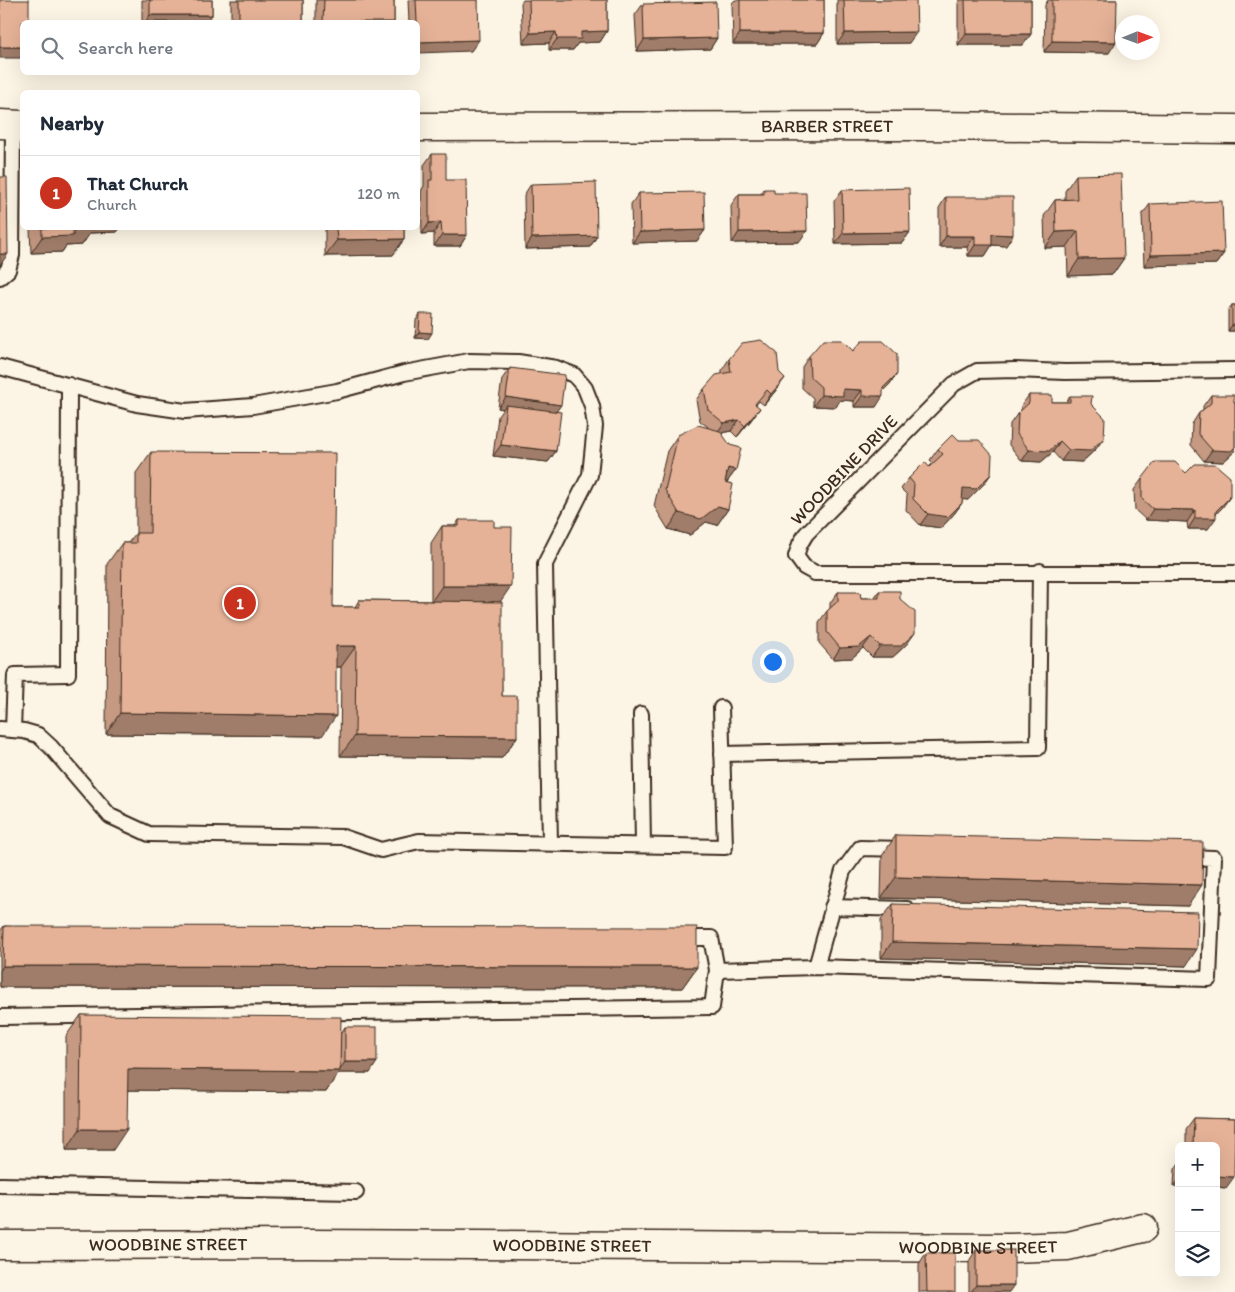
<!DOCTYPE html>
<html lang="en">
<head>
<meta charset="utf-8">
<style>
  :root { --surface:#fff; --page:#f6f6f7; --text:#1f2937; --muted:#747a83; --line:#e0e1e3; --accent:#c8321e }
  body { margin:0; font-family:Itim,sans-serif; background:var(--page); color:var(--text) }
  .controls { position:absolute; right:15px; bottom:15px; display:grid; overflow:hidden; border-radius:8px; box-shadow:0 5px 20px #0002 }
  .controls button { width:45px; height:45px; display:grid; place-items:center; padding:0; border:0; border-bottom:1px solid var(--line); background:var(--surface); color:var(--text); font:25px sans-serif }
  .compass { position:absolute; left:1115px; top:15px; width:45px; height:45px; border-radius:50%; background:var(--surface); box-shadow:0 5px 20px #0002; rotate:89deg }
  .you { position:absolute; left:772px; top:661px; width:18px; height:18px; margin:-12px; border:4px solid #fff; border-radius:50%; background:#1a73e8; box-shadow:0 0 0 8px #1a73e833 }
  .badge { display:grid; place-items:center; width:32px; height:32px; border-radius:50%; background:var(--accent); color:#fff; font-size:16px; font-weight:700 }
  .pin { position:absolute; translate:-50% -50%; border:2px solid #fff; box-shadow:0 1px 5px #0006 }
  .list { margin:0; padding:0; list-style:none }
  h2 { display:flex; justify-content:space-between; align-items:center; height:65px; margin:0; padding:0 20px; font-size:21px }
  h2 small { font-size:16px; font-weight:400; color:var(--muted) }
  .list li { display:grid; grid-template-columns:32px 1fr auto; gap:15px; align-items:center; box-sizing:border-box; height:75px; padding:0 20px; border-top:1px solid var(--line) }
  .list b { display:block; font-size:19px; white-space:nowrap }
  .list p { margin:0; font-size:16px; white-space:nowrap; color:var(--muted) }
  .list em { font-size:16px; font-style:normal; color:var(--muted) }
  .icon { flex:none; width:28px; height:28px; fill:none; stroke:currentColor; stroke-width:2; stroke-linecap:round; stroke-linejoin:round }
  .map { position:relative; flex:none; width:1235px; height:1292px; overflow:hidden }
  .search { position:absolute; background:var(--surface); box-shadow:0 5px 20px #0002; left:20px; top:20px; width:400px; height:55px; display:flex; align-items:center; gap:12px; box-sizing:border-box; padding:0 18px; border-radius:8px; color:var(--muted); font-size:19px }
  .panel { position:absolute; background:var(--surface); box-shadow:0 5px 20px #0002; left:20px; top:90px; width:400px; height:140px; border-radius:8px }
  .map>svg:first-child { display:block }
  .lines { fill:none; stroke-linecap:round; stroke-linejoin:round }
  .lane-casing { stroke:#3b2a1e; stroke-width:18 }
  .street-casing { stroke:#3b2a1e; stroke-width:31 }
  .lane { stroke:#fcf5e5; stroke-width:14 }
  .street { stroke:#fcf5e5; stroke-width:28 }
  .wall { fill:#c59982; stroke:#3b2a1e }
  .shaded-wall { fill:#a07d6a; stroke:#3b2a1e }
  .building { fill:#e5b297; stroke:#3b2a1e }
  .labels { text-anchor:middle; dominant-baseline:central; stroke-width:4; stroke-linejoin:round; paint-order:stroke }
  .street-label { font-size:18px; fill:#3b2a1e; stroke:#fcf5e5 }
</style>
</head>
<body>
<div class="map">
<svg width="1235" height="1292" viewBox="0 0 1235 1292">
  <rect width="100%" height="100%" fill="#fcf5e5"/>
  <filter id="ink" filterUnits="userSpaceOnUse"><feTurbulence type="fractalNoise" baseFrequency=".02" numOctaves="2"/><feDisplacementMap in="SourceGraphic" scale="10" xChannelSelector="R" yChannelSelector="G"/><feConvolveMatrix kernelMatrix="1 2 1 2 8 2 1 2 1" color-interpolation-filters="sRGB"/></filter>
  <g filter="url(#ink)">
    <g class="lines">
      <defs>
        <g id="lane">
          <polyline points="0,277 8,270 12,255 13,125"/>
          <polyline points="0,367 137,404 185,411 253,406 337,391 404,373 469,361 518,362 556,368 574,375 585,388 592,406 595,426 590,475 545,564 550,843"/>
          <polyline points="1235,370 1065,372 1015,370 977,371 954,384 806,534 800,544 796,556 804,567 815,573 1235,573"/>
          <polyline points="641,714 643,845"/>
          <polyline points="0,729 24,731 38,735 51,747 110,816 149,834 343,837 381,850 419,841 725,847 721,708"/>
          <polyline points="13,730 15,675 68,674 69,385"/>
          <polyline points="722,754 1038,748 1040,571"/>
          <polyline points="832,907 907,909"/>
          <polyline points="816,967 843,871 860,848 906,849"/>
          <polyline points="717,970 816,967 1209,979 1214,858 1185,857"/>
          <polyline points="0,1017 712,1007 717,970 711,938 679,938"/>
          <polyline points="0,1185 356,1192"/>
        </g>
        <g id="street">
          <polyline points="0,124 22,125"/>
          <path id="s1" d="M 418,127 L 924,126 L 1235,129"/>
          <path id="s2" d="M 0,1245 L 311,1244 L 1010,1248 L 1068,1246 L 1143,1228"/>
        </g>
      </defs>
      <use href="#lane" class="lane-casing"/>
      <use href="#street" class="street-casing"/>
      <use href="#lane" class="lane"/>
      <use href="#street" class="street"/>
    </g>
    <g class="wall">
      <polygon points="142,0 212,0 212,15 206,22 142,22"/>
      <rect x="231" y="0" width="72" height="22"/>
      <rect x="316" y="0" width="78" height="22"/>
      <polygon points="408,0 478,0 471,51 418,22 409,22"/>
      <polygon points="523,0 607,0 607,31 600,42 578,43 573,50 549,50 549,43 523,44 521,3"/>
      <polygon points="735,0 824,0 824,33 817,44 733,44 732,3"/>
      <polygon points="837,0 916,0 909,43 837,44"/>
      <polygon points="960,0 1031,0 1031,34 1023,45 958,45 958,3"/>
      <polygon points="1048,0 1117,0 1109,53 1044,52 1045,5"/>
      <polygon points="643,4 717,38 710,49 637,51 635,15"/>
      <polygon points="432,154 446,180 467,235 460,246 434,246 434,233 422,234 421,191 424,186 424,165"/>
      <polygon points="1076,175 1124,258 1113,274 1068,276 1067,247 1045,248 1044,216 1055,200 1065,199 1065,191"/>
      <polygon points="531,184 597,236 590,247 525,249 524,195"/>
      <polygon points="764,189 799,242 732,243 731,205 739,194 761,194"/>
      <polygon points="842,190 910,232 902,243 835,244 834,201"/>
      <polygon points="639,193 705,230 697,241 632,243 631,204"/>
      <polygon points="946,197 1006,246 992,245 985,256 968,256 967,247 939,247 939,208"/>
      <polygon points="1150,204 1224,253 1216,264 1144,266 1142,215"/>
      <polygon points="30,228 120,228 117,232 90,233 82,245 66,246 62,252 31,253"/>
      <polygon points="325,228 404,228 404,239 393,255 325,256"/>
      <polygon points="1232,305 1235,305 1235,331 1228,331 1228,310"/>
      <polygon points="420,314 428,339 415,338 416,320"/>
      <polygon points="853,351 897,374 889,385 883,391 876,407 854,407 854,401 840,400 836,407 813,406 813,398 802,388 802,367 809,356"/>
      <polygon points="729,359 777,389 764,405 759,401 756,405 752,419 737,437 731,431 722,433 736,470 726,483 728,509 717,525 706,522 690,535 668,529 654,506 667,451 678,435 708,427 700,421 696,400 704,389 722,374 722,370"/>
      <polygon points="510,368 557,411 556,451 548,462 493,456 498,416 503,409 498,408 502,379"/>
      <polygon points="1029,395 1052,402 1066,402 1070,396 1091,404 1096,449 1082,462 1061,461 1053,452 1041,462 1022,461 1009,445 1010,424 1018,413 1021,410 1021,406"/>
      <polygon points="1211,395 1235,402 1235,452 1235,451 1223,462 1204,461 1191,445 1192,424 1199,413 1203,410 1203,406"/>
      <polygon points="938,449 991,474 983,485 968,500 962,499 962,503 954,514 941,528 920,525 906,510 907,495 901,489 909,478 929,467 933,463 930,460"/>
      <polygon points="151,452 333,607 355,607 359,600 431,601 431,543 442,526 455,526 459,520 494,527 500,602 502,696 517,737 502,758 340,756 341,667 336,667 322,736 106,734 107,564 122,543 128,543 136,533 136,473"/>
      <polygon points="1142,479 1222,508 1216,514 1208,529 1188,529 1187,522 1146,520 1135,510 1134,490"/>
      <polygon points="879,591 900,599 907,644 893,657 872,657 863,648 852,658 833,659 819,643 819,622 827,611 830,608 830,603 838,592 861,598 874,598"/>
      <polygon points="896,835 1188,906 881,898 882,856"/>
      <polygon points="893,904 1186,966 881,958 881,920"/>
      <polygon points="4,926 697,967 682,988 0,987 0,931"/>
      <polygon points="81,1015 341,1033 345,1027 370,1073 338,1073 326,1092 128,1090 113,1150 66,1150 66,1036"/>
      <polygon points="1194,1118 1235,1119 1235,1162 1226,1188 1216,1187 1216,1146 1186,1146 1186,1129"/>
      <polygon points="1179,1163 1179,1186 1174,1186 1175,1169"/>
      <polygon points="976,1250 1009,1292 969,1292 969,1261"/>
      <polygon points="926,1253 955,1292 919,1292 919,1264"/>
    </g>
    <g class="shaded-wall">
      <polygon points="150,15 212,15 206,22 145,22"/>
      <polygon points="607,31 600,42 578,43 573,50 549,50 557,39 581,32"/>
      <polygon points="556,32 549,43 523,44 530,33"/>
      <polygon points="917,32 909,43 837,44 845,33"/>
      <polygon points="740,33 824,33 817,44 733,44"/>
      <polygon points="966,34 1031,34 1023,45 958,45"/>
      <polygon points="717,38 710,49 637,51 644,40"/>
      <polygon points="479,40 471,51 418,53 418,42"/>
      <polygon points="1052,41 1116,42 1109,53 1044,52"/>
      <polygon points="0,47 22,47 22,56 21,58 0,58"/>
      <polygon points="441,222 434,233 422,234 429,223"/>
      <polygon points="86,228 120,228 117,232 90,233 82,245 66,246 62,252 31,253 42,237"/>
      <polygon points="705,230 697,241 632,243 640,232"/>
      <polygon points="807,231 799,242 732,243 739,232"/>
      <polygon points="1078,231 1067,247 1045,248 1056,232"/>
      <polygon points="910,232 902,243 835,244 843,233"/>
      <polygon points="992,234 1013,235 1006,246 992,245 985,256 968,256 975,245"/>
      <polygon points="442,235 467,235 460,246 434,246"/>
      <polygon points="597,236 590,247 525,249 532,238"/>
      <polygon points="946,236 975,236 967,247 939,247"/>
      <polygon points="404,239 393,255 325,256 337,240"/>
      <polygon points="1224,253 1216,264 1144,266 1151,255"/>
      <polygon points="0,254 8,254 0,265"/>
      <polygon points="1124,258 1113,274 1068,276 1079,259"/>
      <polygon points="1232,325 1235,325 1235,331 1228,331"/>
      <polygon points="419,332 432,333 428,339 415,338"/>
      <polygon points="897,374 889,385 878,396 883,396 876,407 854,407 862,396 883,388"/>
      <polygon points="785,378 777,389 764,405 771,394"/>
      <polygon points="843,389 862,390 854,401 840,400 836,407 813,406 821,395"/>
      <polygon points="506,397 561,405 553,416 506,405 503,409 498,408"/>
      <polygon points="760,408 752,419 737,437 745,426"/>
      <polygon points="739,420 731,431 716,434 724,423"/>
      <polygon points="1104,438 1096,449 1082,462 1061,461 1069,450"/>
      <polygon points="1060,441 1053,452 1041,462 1022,461 1029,450"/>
      <polygon points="501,445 556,451 548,462 493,456"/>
      <polygon points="1235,447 1235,451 1223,462 1204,461 1212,450"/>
      <polygon points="728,468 736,470 724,486"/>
      <polygon points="991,474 983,485 968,500 955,499 963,488"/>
      <polygon points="1230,497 1222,508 1212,518 1216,518 1208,529 1188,529 1195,518 1216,511"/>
      <polygon points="962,503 954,514 941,528 920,525 928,514"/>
      <polygon points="718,506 728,509 717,525 706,522 690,535 668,529 679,513"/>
      <polygon points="1153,509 1195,510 1187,522 1146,520"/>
      <polygon points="442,586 511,586 500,602 431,602"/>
      <polygon points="915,633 907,644 893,657 872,657 880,646"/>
      <polygon points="871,637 863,648 852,658 833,659 840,648"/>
      <polygon points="336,646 356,646 341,667 322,667"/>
      <polygon points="120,713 336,716 322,736 106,734"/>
      <polygon points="355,736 517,737 502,758 340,756"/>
      <polygon points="896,877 1202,885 1188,906 881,898"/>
      <polygon points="892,942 1197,949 1186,966 881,958"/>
      <polygon points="3,966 697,967 682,988 0,987 0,971"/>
      <polygon points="345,1062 377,1062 370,1073 338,1073 326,1092 113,1090 128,1069 339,1071"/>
      <polygon points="80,1129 127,1129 113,1150 66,1150"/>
      <polygon points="1216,1176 1234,1177 1226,1188 1216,1187"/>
      <polygon points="1179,1180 1179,1186 1174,1186"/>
      <polygon points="976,1285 1014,1285 1009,1292 971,1292"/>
    </g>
    <g class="building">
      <polygon points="0,0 29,0 29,22 22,22 22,47 0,47"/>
      <rect x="150" y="0" width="62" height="15"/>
      <rect x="239" y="0" width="64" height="22"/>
      <polygon points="324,0 394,0 394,22 323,22"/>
      <polygon points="416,0 478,0 479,40 418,42 418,22 417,22"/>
      <polygon points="529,0 607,0 607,31 581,32 581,39 557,39 556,32 530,33"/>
      <rect x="740" y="0" width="84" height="33"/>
      <polygon points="844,0 916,0 917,32 845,33"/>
      <polygon points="965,0 1031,0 1031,34 966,34"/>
      <polygon points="1052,0 1117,0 1116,42 1052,41"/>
      <polygon points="716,2 717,38 644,40 643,4"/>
      <polygon points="432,154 446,154 446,180 466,180 467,235 442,235 441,222 429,223 429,180 432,180"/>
      <polygon points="1121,174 1124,258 1079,259 1078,231 1056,232 1055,200 1077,199 1076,175"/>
      <polygon points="0,177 7,177 8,254 0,254"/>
      <polygon points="596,182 597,236 532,238 531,184"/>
      <polygon points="909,188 910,232 843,233 842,190"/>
      <polygon points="764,189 774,189 774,193 806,193 807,231 739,232 739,194 764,194"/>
      <polygon points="704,192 705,230 640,232 639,193"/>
      <polygon points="946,197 1013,197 1013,235 992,234 992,245 975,245 975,236 946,236"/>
      <polygon points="1222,201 1224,253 1151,255 1150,204"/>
      <polygon points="42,228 93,228 93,229 73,230 73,236 42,237"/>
      <polygon points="336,228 404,228 404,239 337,240"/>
      <rect x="1232" y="305" width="3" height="20"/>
      <polygon points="420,314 433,314 432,333 419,332"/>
      <polygon points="761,340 777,353 779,372 785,378 771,394 767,390 755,404 760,408 745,426 739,420 724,423 708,410 704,389 716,375 731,372 729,359 742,343"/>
      <polygon points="823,340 842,340 853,351 862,341 883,341 897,354 897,374 883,388 883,396 862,396 862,390 843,389 843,396 821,395 821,387 810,377 809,356"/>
      <polygon points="510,368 565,375 561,405 506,397"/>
      <polygon points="1029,395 1052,395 1052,402 1070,402 1070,396 1092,396 1091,404 1105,418 1104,438 1090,451 1069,450 1060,441 1049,451 1029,450 1017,434 1018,413 1029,403"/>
      <polygon points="1211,395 1234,395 1234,402 1235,402 1235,447 1231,451 1212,450 1198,434 1199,413 1211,403"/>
      <polygon points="506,405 561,412 556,451 501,445"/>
      <polygon points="698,425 720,431 730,445 741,448 736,470 728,468 725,482 733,484 728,509 718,506 701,519 679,513 665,490 678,435"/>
      <polygon points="953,434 959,440 979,440 992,455 991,474 976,489 963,488 962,503 948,517 928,514 913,499 914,484 909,478 925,462 929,467 943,454 938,449"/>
      <polygon points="151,452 335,453 333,607 359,607 359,600 502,602 502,696 517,696 517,737 355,736 356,646 336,646 336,716 120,713 122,543 136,543 136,533 150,533"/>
      <polygon points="1155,462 1175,462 1186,473 1195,464 1215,464 1230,477 1230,497 1216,511 1216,518 1195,518 1195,510 1153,509 1142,499 1142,479"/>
      <polygon points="459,520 494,520 494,527 512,527 511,586 442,586 442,526 459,526"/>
      <polygon points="879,591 900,591 900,599 915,612 915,633 901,646 880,646 871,637 859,647 840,648 827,632 827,611 838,601 838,592 860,592 861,598 879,598"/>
      <polygon points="896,835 1203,842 1202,885 896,877"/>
      <polygon points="893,904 1198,912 1197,949 892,942"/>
      <polygon points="4,926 697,927 697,967 3,966"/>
      <polygon points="81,1015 341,1017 340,1071 128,1069 127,1129 80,1129"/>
      <rect x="345" y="1027" width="32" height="35"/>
      <polygon points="1194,1118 1235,1119 1234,1177 1216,1176 1216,1146 1193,1146"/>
      <rect x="976" y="1250" width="38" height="35"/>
      <polygon points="926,1253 955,1253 955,1292 927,1292"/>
    </g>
  </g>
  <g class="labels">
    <g class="street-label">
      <text stroke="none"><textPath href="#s1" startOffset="409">BARBER STREET</textPath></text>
      <text transform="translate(844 470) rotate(-46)">WOODBINE DRIVE</text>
      <text stroke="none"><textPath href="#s2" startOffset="168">WOODBINE STREET</textPath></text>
      <text stroke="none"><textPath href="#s2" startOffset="572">WOODBINE STREET</textPath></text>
      <text stroke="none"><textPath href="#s2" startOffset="978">WOODBINE STREET</textPath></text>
    </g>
  </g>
</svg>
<div class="controls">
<button>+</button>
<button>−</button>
<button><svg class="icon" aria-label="layers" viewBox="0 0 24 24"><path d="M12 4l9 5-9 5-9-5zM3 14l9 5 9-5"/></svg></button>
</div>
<svg class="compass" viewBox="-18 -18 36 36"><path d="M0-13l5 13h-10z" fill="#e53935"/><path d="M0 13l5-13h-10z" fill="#747a83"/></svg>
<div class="you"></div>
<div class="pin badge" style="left:240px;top:603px">1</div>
<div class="search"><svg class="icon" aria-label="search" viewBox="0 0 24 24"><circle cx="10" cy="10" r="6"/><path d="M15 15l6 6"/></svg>Search here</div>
<section class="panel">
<h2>Nearby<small></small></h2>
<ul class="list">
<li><span class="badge">1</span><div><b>That Church</b><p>Church</p></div><em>120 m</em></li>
</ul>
</section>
</div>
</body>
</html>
